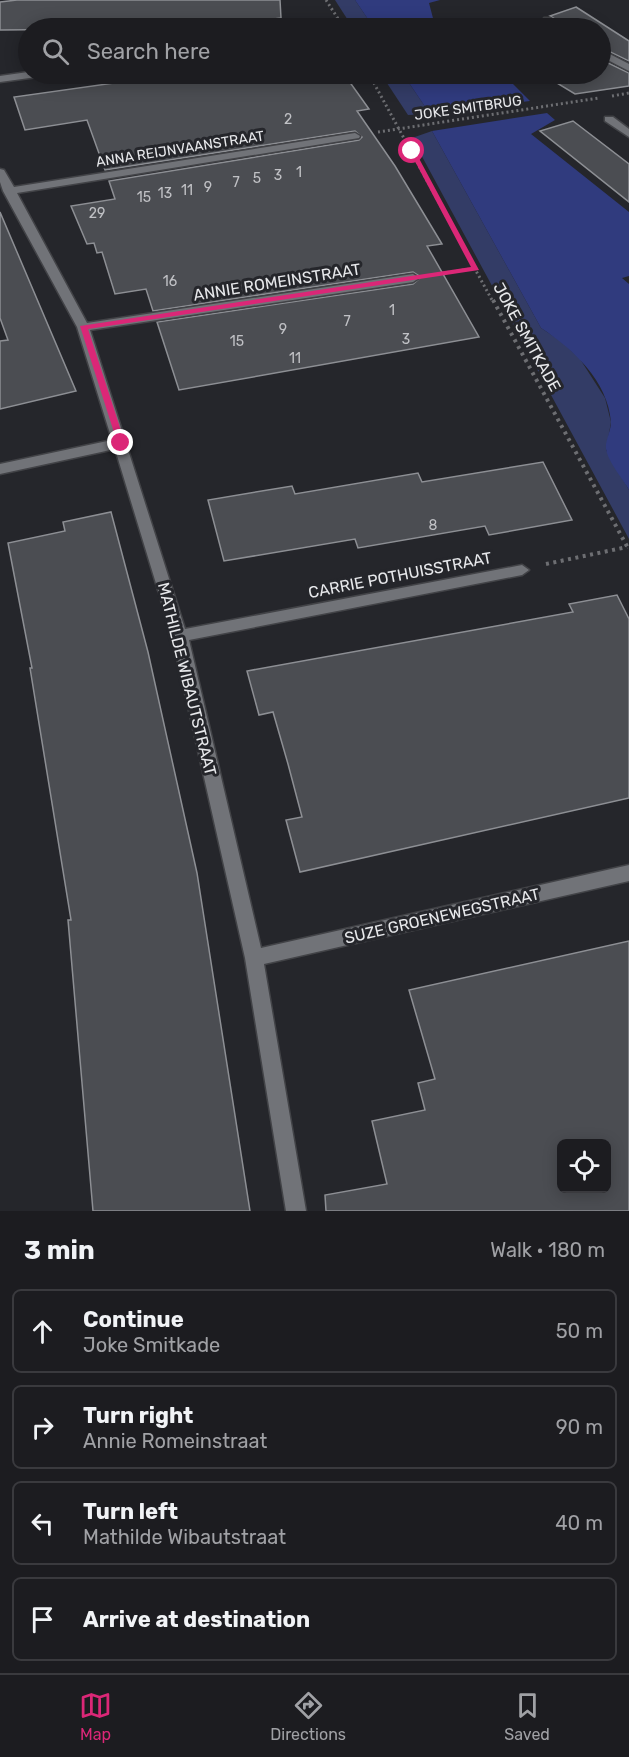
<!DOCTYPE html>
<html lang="en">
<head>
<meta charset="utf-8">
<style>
  :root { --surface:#1c1c20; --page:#252529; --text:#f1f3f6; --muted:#a0a1a5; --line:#3a3a3e; --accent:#db2777 }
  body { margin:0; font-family:Rubik,sans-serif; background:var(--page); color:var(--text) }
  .controls { position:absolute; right:18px; bottom:18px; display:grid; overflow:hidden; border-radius:9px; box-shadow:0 3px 15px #0003 }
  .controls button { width:54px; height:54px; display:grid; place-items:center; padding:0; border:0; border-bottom:2px solid var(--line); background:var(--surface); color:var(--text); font:30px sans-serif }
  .stop { position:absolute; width:18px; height:18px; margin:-14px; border:4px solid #db2777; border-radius:50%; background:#fff }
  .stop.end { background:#db2777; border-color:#fff; box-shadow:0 2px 6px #0008 }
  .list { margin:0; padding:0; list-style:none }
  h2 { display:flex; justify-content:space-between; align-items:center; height:78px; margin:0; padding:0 24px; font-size:26px }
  h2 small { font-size:20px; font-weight:400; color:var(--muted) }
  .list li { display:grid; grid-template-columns:39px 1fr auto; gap:18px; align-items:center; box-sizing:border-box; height:84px; margin:0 12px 12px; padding:0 12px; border:2px solid var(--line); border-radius:9px }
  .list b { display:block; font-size:22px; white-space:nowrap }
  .list p { margin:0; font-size:20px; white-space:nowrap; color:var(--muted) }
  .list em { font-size:20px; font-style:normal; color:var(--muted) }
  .icon { flex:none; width:33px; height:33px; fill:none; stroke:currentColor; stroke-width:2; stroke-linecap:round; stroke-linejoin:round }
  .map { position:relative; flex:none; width:629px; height:1211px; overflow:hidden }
  .search { position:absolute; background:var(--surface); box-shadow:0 3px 15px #0003; left:18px; right:18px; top:18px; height:66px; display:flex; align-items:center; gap:15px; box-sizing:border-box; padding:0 21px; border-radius:33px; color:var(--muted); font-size:22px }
  .sheet { height:462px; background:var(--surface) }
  nav { display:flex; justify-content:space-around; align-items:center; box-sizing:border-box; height:84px; border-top:2px solid var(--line); background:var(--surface); font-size:16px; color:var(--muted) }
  nav a { display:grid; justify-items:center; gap:3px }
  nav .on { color:var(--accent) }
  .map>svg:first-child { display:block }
  .green { fill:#333c66 }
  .water { fill:#303b7e }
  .building { fill:#4b4d52; stroke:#8d8f94; stroke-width:1.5; fill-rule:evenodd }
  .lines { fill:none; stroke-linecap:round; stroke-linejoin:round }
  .minor-casing { stroke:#424347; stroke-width:3 }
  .path-far1 { stroke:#6d6e72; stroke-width:3; stroke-dasharray:2 3; stroke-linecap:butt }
  .path { stroke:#6d6e72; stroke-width:4; stroke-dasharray:3 4.5; stroke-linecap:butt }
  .minor { fill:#717378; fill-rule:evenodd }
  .route { fill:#db2777 }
  .labels { text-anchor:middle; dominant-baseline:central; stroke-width:6; stroke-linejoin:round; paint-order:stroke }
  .far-street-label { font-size:14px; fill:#e7e8eb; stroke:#25262b }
  .number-label { font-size:14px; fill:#c0c1c5 }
  .street-label { font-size:16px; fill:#e7e8eb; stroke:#25262b }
</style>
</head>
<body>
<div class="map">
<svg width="629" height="1211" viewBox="0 0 629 1211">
  <rect width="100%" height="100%" fill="#25262b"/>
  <g class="green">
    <polygon points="335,0 355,0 374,28 353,28"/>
    <polygon points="381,74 403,74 430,114 408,115"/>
    <polygon points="432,131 541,328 562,342 580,359 605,398 611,422 606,450 629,490 629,539 412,138"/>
  </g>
  <g class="water">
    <polygon points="355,0 440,0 429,3 434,22 441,28 374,28"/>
    <polygon points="403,74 503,74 530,101 430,114"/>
    <path d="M 547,113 L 555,120 L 531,134 L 629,212 L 629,276 L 622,278 L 629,284 L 629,490 C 623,479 608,462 606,449 C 605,441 611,431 611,422 C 608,381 573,349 541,328 L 432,131 Z"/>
  </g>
  <g class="building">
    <polygon points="17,0 280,0 281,18 207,28 0,30 0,2"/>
    <polygon points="576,7 629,41 629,61 600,47 600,28 569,28 550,16"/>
    <polygon points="600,59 629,73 629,86 575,94 542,74 600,74"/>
    <polygon points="178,74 344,74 369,109 357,111 395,166 442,244 427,246 479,337 179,390 157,322 413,284 421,277 413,272 153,311 146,289 115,294 102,252 97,253 94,243 87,244 71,206 115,199 109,181 359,140 362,137 355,131 105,170 87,120 25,130 14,97"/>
    <polygon points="573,121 629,164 629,202 540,131"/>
    <polygon points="0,212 76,391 0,409 0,341 8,340 0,318"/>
    <polygon points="543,462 572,520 489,535 485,526 358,548 355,539 224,561 208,500 292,486 295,494 418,473 422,482"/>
    <polygon points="111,512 148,652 197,873 250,1211 93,1211 68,920 71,920 30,668 32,668 8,543 65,531 63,522"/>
    <polygon points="617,595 629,619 629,798 300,872 286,820 302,817 288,764 273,712 259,715 247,671 573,612 569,604"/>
    <path d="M 629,941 L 629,1211 L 326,1211 L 325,1195 L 387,1184 L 372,1121 L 425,1110 L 418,1083 L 435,1079 L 409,990 ZM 561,1143 L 606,1143 L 606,1188 L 561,1188 Z"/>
  </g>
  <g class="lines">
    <defs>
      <g id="minor">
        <polygon points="544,18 550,18 567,28 556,28 544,22"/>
        <polygon points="600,49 629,64 629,71 600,56"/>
        <polygon points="28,72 42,74 37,77 0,82 0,76"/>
        <polygon points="605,117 613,117 629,129 629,137 605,121"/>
        <polygon points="355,133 360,136 359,138 17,193 87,323 413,274 419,278 413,282 90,330 185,629 522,565 529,570 522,575 189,640 261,948 629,865 629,881 264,964 306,1211 286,1211 245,958 172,636 115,449 0,474 0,464 112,440 77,327 3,191 0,182 0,169 4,170 14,187"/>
      </g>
    </defs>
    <use href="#minor" class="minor-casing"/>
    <g class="path-far1">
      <polyline points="326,0 344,28"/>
      <polyline points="369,74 493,302"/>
      <polyline points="612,96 629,93"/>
      <polyline points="378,132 599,98"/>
      <polyline points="437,274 476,268"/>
    </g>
    <g class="path">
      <polyline points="493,300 629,550"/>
      <polyline points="546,564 627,547"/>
    </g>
    <use href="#minor" class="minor"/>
  </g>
  <polygon class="route" points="409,150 415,151 479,270 88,329 125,443 118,445 80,326 471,267"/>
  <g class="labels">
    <g class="far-street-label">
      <text transform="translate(468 108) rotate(-8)">JOKE SMITBRUG</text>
      <text transform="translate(180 149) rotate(-9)">ANNA REIJNVAANSTRAAT</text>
    </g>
    <g class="number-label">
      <text x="288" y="119">2</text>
      <text x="299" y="172">1</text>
      <text x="278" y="175">3</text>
      <text x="257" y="178">5</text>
      <text x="236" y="182">7</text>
      <text x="208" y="187">9</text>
      <text x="187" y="190">11</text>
      <text x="165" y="193">13</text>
      <text x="144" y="197">15</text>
      <text x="97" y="213">29</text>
      <text x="170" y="281">16</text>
      <text x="392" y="310">1</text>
      <text x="347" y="321">7</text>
      <text x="283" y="329">9</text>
      <text x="406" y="339">3</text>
      <text x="237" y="341">15</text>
      <text x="295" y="358">11</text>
      <text x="433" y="525">8</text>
    </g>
    <g class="street-label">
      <text transform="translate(277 282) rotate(-9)">ANNIE ROMEINSTRAAT</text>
      <text transform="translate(527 337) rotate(61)">JOKE SMITKADE</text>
      <text transform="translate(400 575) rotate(-11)">CARRIE POTHUISSTRAAT</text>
      <text transform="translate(187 679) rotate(76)">MATHILDE WIBAUTSTRAAT</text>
      <text transform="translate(442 916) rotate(-13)">SUZE GROENEWEGSTRAAT</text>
    </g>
  </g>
</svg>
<div class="controls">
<button><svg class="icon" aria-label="locate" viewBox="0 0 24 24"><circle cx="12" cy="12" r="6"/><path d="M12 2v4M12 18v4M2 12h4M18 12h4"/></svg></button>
</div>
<div class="stop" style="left:412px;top:151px"></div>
<div class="stop end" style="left:121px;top:443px"></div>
<div class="search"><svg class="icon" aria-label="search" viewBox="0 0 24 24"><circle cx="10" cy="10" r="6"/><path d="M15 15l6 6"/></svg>Search here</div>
</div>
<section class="sheet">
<h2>3 min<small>Walk · 180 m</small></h2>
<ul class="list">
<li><svg class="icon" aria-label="ahead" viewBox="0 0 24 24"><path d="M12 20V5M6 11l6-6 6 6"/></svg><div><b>Continue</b><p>Joke Smitkade</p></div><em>50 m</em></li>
<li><svg class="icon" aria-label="right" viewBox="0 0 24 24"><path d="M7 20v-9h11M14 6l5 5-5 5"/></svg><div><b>Turn right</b><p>Annie Romeinstraat</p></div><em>90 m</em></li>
<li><svg class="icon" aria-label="left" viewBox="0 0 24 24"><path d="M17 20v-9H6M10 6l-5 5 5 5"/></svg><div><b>Turn left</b><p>Mathilde Wibautstraat</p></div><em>40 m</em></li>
<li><svg class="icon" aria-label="arrive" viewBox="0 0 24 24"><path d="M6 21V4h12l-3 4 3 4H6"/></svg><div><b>Arrive at destination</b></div></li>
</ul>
</section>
<nav>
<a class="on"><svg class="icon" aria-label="map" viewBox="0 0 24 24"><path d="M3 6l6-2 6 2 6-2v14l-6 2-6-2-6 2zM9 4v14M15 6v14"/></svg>Map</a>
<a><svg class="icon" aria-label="directions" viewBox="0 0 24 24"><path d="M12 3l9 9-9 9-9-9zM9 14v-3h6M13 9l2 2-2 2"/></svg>Directions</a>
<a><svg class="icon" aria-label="saved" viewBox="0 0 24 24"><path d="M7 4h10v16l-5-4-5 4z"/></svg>Saved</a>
</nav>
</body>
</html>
